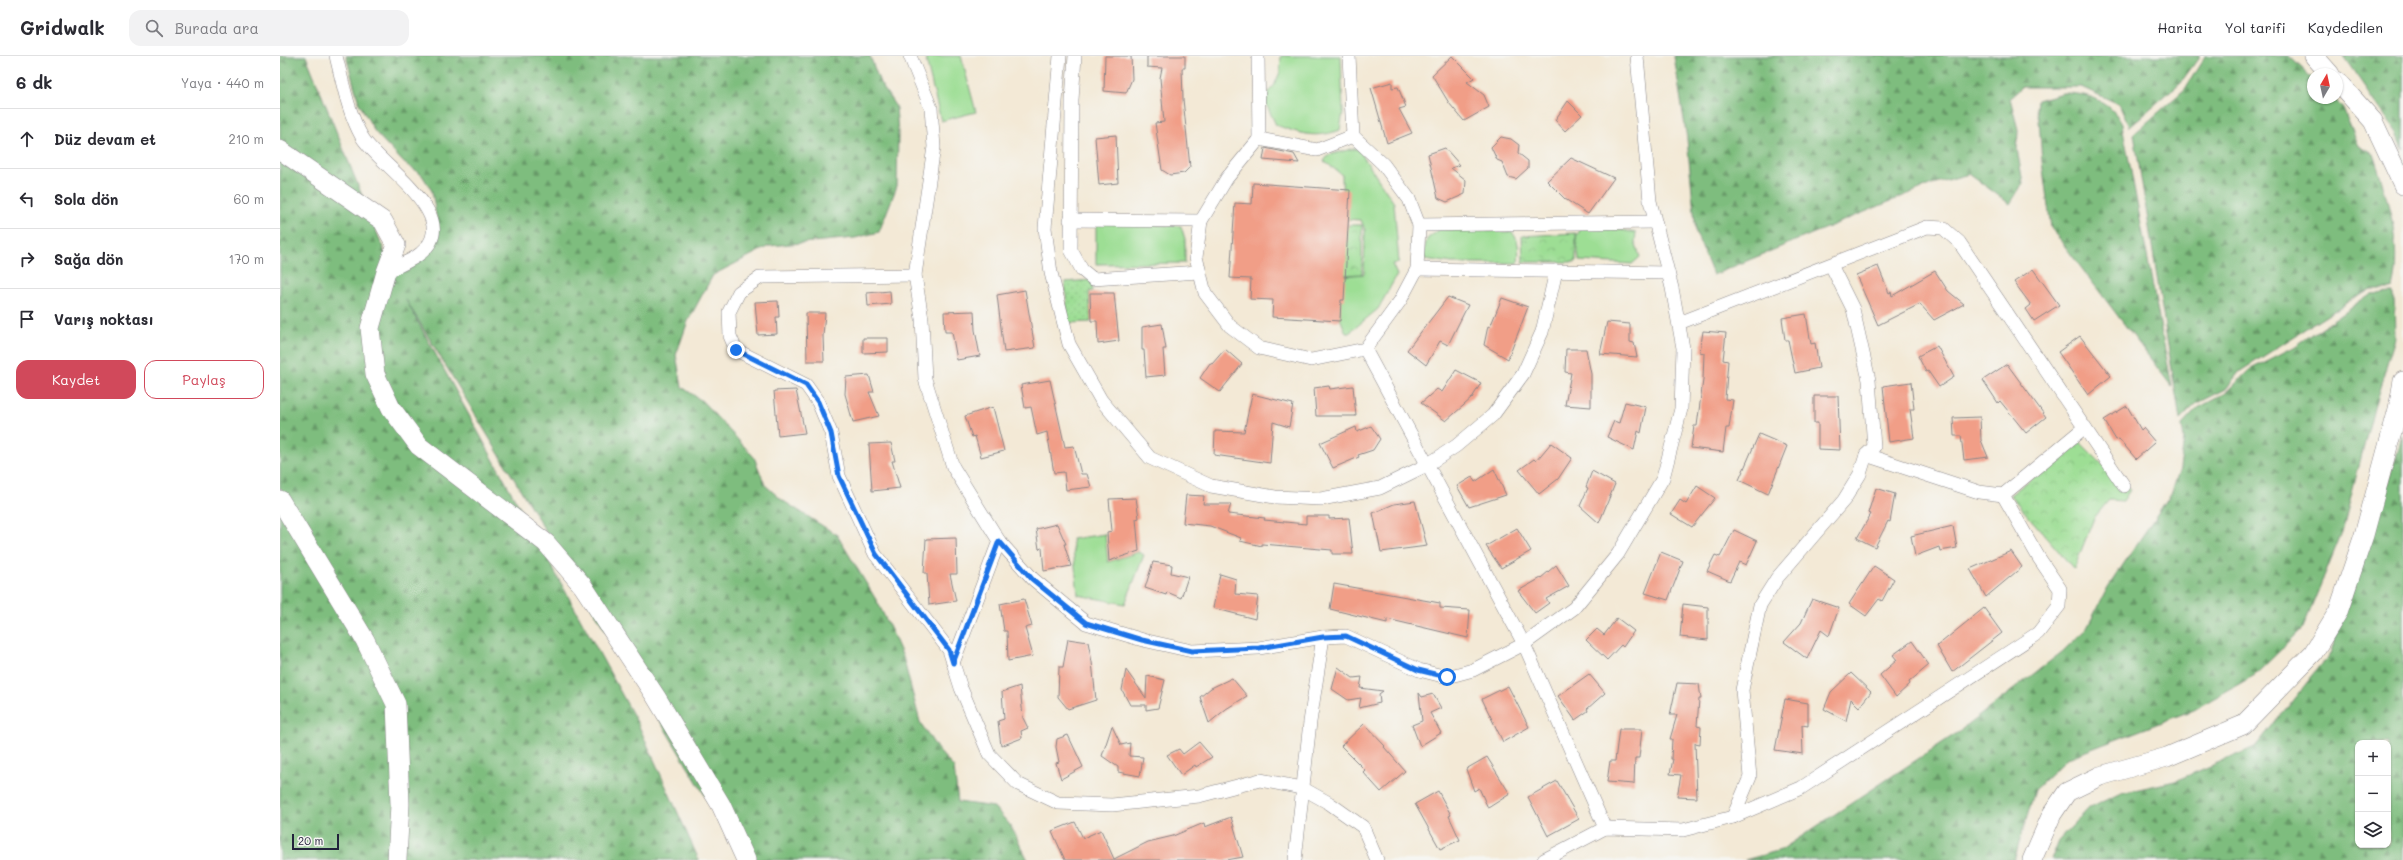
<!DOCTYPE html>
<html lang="tr">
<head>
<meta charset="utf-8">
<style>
  :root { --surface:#fff; --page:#f2f2f3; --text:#2b2b33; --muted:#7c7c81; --line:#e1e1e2; --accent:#d1495b }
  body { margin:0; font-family:Mali,sans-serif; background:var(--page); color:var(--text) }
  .controls { position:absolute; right:12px; bottom:12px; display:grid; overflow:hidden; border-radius:8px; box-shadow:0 1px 3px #0004 }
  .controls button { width:36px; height:36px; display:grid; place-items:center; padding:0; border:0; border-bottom:1px solid var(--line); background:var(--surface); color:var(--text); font:20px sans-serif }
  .compass { position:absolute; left:2027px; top:12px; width:36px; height:36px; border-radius:50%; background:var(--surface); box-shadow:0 1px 3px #0004; rotate:9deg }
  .scale { position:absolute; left:12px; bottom:10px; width:47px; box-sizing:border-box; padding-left:4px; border:2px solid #22223b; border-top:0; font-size:11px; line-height:14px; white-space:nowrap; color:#22223b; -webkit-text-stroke:3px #f6f6f2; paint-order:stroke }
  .stop { position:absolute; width:12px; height:12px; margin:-9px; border:3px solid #1a73e8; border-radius:50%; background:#fff }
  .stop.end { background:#1a73e8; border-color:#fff; box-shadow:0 1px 4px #0008 }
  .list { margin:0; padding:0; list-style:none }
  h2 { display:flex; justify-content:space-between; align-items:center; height:52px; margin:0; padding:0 16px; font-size:17px }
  h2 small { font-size:13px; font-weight:400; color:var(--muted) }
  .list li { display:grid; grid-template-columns:26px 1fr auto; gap:12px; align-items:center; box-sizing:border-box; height:60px; padding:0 16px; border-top:1px solid var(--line) }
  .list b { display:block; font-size:15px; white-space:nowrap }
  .list em { font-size:13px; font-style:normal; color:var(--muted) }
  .actions { display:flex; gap:8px; padding:12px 16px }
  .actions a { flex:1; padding:9px 0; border:1px solid var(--accent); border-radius:12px; text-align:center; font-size:14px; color:var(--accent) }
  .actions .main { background:var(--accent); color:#fff }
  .icon { flex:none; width:22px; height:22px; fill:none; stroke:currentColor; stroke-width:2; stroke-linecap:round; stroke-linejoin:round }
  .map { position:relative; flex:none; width:2123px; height:804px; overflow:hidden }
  header { display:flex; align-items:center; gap:24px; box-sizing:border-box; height:56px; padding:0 20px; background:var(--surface); border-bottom:1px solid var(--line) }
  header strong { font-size:19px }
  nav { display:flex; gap:22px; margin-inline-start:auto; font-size:14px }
  .search { width:280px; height:36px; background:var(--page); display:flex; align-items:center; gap:10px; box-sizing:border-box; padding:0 14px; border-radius:12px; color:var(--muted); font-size:15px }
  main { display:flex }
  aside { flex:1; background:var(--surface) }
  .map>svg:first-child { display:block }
  .grass { fill:#9dde94; stroke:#608068 }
  .forest { fill:url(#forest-firs); stroke:#50705c; fill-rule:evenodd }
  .park { fill:url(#park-crowns); stroke:#608068 }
  .garden { fill:url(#garden-dots); stroke:#608068 }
  .building { fill:#f19e87 }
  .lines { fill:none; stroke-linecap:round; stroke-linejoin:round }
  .street-casing { stroke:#8a8688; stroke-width:14 }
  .secondary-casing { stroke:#8a8688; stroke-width:20 }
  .street { stroke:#fff; stroke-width:13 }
  .secondary { stroke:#fff; stroke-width:19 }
  .route { stroke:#1a73e8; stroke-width:5 }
</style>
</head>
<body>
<header>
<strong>Gridwalk</strong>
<div class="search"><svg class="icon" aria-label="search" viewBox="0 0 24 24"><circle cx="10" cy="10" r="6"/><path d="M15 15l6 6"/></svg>Burada ara</div>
<nav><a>Harita</a><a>Yol tarifi</a><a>Kaydedilen</a></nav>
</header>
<main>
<aside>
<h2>6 dk<small>Yaya · 440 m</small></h2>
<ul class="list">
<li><svg class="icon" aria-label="ahead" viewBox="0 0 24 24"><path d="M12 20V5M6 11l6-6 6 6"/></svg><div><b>Düz devam et</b></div><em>210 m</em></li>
<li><svg class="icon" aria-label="left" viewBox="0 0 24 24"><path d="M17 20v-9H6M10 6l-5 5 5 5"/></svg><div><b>Sola dön</b></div><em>60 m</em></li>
<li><svg class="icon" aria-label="right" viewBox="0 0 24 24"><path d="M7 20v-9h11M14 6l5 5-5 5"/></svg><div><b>Sağa dön</b></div><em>170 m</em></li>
<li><svg class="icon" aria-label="arrive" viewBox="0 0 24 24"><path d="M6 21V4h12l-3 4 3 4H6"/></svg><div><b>Varış noktası</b></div></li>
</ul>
<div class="actions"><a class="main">Kaydet</a><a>Paylaş</a></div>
</aside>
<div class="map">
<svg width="2123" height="804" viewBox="0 0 2123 804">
  <defs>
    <pattern id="forest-firs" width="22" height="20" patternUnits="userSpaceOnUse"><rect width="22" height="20" fill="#7ebd7e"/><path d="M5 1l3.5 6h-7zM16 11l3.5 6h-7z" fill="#679968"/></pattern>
    <pattern id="park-crowns" width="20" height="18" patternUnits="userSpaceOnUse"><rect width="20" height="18" fill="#9dde94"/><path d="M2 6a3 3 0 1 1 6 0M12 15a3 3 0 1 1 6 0" fill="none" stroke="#87be80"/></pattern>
    <pattern id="garden-dots" width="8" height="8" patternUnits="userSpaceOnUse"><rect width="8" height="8" fill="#9dde94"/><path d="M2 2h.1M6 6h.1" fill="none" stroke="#87be80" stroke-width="1.8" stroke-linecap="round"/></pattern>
  </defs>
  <rect width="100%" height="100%" fill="#f6f6f2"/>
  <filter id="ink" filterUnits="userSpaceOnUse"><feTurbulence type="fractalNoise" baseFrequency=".025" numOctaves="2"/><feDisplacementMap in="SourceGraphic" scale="8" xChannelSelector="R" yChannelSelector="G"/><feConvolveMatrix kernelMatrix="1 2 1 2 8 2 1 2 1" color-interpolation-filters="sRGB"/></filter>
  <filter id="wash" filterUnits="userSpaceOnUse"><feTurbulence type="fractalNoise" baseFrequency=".012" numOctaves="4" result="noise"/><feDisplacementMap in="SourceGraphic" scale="16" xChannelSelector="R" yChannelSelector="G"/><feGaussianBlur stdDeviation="0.9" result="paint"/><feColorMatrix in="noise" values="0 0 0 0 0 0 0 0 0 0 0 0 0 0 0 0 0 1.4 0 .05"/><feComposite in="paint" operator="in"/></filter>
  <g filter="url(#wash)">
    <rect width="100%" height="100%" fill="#f3e9d6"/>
    <g class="grass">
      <polygon points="645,0 681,0 696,56 661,65"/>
      <path d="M 1001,0 L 1061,0 L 1063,56 L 1060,74 C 1035,83 1021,78 996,69 L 986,48 L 989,35 L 994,30 L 1000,16 Z"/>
      <polygon points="1071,93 1078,93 1114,147 1119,207 1112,208 1117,219 1098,253 1069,277 1066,277 1060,262 1061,220 1084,218 1085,174 1081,164 1063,163 1062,119 1044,105 1049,99"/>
      <polygon points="816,166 901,170 905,183 905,207 816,208"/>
      <polygon points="1301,172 1337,173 1356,177 1355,186 1360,201 1352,208 1299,205 1296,181"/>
      <path d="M 1160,173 L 1231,176 C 1240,182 1239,197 1238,207 L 1172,207 L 1145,203 L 1143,198 L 1147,183 Z"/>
      <polygon points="825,478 828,506 859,496 864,499 845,548 798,539 792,483"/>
    </g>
    <g class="forest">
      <polygon points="0,0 26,0 114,219 149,196 159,178 152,135 142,119 124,107 95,76 79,47 66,0 590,0 600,27 616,51 618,77 617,130 599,176 575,182 489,190 433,219 408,265 396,299 402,331 422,345 474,401 485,429 502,444 557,479 598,547 612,576 623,601 640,666 658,694 674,712 678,746 714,751 730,769 748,804 464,804 126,244 358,668 419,804 0,804"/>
      <polygon points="1394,0 1920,0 1901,26 1849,71 1839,48 1801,31 1742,31 1730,42 1738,74 1737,93 1743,127 1730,148 1689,118 1652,128 1433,219 1416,177 1407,83"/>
      <path d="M 1925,0 L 2009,0 L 2033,23 L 2033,42 L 2054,42 L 2063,53 L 2079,90 L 2093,98 C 2107,140 2123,190 2112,233 L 2091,233 L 2077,240 L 1959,316 L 1946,333 L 1916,348 L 1900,364 L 1854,78 L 1905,33 Z"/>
      <polygon points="2063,0 2123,0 2123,93 2117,77"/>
      <path d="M 1782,37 C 1808,37 1830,44 1842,68 L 1892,331 L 1771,172 L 1762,106 L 1759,63 L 1756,53 L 1757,44 Z"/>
      <polygon points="2114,237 2115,282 2094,351 2062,476 2023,572 1975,619 1913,654 1788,702 1755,734 1734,804 1465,804 1501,794 1677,677 1782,596 1807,572 1828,531 1892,436 1900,412 1904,383 1902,369 1918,352 1946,337 1969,314 2014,291 2090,238"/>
      <path d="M 2123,379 L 2123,804 L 1771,804 L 1779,784 L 1809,752 L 1841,737 L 1895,725 L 1975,691 L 2050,598 L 2089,487 ZM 2078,687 L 2108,687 L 2108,789 L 2078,789 Z"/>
    </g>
    <g class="park">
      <polygon points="1062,169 1082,169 1082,218 1062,219"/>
      <polygon points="1296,177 1296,206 1243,206 1242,180"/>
      <polygon points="1800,386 1844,430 1850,434 1843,445 1829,444 1814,462 1794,513 1730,439"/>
    </g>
    <polygon class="garden" points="812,224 813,235 809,236 811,266 788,267 785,226"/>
    <g id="blocks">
      <g class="building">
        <polygon points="825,0 851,0 852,23 846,37 824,35"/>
        <polygon points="867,0 905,0 905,12 902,12 903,43 910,111 904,117 890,119 882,114 875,67 884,66 880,22 882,12 867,11"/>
        <polygon points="1172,0 1194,22 1187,26 1204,39 1209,51 1184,65 1169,47 1152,19"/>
        <polygon points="1112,26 1112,32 1118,31 1126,51 1119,53 1132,77 1107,87 1091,32"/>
        <polygon points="1288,45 1302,59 1285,75 1275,64"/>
        <polygon points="836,79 838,127 819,129 815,81"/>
        <polygon points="1221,81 1231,83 1239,89 1238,97 1248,105 1248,112 1236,123 1228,121 1222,106 1217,104 1211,91"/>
        <polygon points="985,92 1014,98 1019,107 983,104"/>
        <polygon points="1165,92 1180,109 1171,112 1186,124 1185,138 1167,146 1158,142 1148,98"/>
        <polygon points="1291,102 1334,122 1308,158 1285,143 1267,125"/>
        <polygon points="973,127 1070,134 1064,244 1061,244 1060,265 992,261 993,244 970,243 971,223 950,222 955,147 972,148"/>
        <polygon points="1598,210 1609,237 1611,236 1612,240 1655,215 1668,235 1684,248 1654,264 1640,248 1598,269 1576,219"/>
        <polygon points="1753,213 1779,249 1754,265 1746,253 1751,249 1734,226"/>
        <polygon points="745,234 755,292 724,296 717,239"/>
        <polygon points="610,235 611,248 588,250 587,237"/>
        <polygon points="810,237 834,237 839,285 818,288 817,265 811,265"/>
        <polygon points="1168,241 1188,249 1168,289 1160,285 1146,309 1127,294"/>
        <polygon points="1222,242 1248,251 1228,303 1204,289 1208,270 1210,271"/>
        <polygon points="498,245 499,261 496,261 497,278 478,279 475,246"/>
        <polygon points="694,255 695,274 700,300 677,304 672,276 665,276 664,256"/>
        <polygon points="526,257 545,257 543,280 544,305 527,305"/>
        <polygon points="1526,258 1531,288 1535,287 1539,312 1515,317 1508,284 1505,284 1502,262"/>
        <polygon points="1327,266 1350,268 1350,286 1354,287 1357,301 1320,298"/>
        <polygon points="882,268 886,293 883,293 885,319 866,321 864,294 862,294 862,271"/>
        <polygon points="1423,275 1446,277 1443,304 1448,305 1445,343 1453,344 1449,372 1446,372 1443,396 1411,392 1414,370 1417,370 1423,324 1424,297 1420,296"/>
        <polygon points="1800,280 1831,320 1808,339 1778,296"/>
        <polygon points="583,282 608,282 608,296 583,297"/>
        <polygon points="1657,290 1674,321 1659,331 1648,315 1646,316 1638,300"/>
        <polygon points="945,293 962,308 940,336 920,322 930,307 932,308"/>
        <polygon points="1286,293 1306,293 1311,318 1311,351 1285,349 1291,317 1285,316"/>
        <polygon points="1727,308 1766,361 1746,377 1720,345 1718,347 1703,324"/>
        <polygon points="1176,314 1201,327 1192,342 1166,365 1141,347 1157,333 1162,336"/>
        <polygon points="589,319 594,336 589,336 599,360 573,366 565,338 566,321"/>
        <polygon points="770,324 785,391 794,390 801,418 807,418 811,431 786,434 784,416 774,417 767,376 757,379 751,351 745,352 741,329"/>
        <polygon points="1631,326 1634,353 1630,353 1634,382 1609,386 1603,330"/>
        <polygon points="1049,330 1050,333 1073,330 1076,360 1036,360 1034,332"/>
        <polygon points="516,334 525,377 498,380 494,335"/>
        <polygon points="972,338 1013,348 1009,371 993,366 990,407 934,399 935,375 964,376"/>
        <polygon points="1534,340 1558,340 1560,394 1538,393 1538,367 1534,367"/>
        <polygon points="1345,346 1366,351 1361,377 1358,375 1354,394 1327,381 1334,365 1339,367"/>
        <polygon points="1847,350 1861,374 1863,372 1875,386 1856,403 1839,383 1836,384 1824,364"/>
        <polygon points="713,351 724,395 701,401 695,380 692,381 685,360"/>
        <polygon points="1700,361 1701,384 1708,401 1684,404 1681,380 1674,380 1673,362"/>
        <polygon points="1091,370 1100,383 1093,394 1078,399 1079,401 1053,412 1040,387 1076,371 1077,376"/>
        <polygon points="1479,378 1507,390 1488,438 1459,424"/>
        <polygon points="611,387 615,405 612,405 620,432 592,435 589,388"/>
        <polygon points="1271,387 1292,402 1278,423 1259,438 1239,414 1254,403 1256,405"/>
        <polygon points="1214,413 1226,439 1189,451 1177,430 1192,421 1195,426"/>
        <polygon points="1312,415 1335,428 1319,467 1300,450 1308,432 1306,431"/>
        <polygon points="1417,430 1435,442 1412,471 1391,458 1400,444 1406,448"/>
        <polygon points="1596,432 1615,438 1610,466 1608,465 1595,491 1577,482 1591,458 1588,457"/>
        <polygon points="906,439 924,440 923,448 951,448 948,458 985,462 984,464 1026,468 1026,460 1049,460 1049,463 1069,462 1073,498 1052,498 1052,494 982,488 982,490 960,485 961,482 930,470 903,467"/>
        <polygon points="856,442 859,462 856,463 859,495 829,505 827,476 832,475 829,443"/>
        <polygon points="1135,445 1147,490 1101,496 1093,457 1114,448"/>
        <polygon points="777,468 786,488 784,488 791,510 764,515 762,492 759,493 756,473"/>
        <polygon points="1673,470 1677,492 1660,495 1659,491 1635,500 1631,480"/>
        <polygon points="1237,472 1251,495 1221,512 1206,490"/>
        <polygon points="1454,474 1477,485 1466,509 1459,506 1450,525 1427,515 1435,499 1440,501"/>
        <polygon points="676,482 677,518 670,518 676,545 649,549 647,517 644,517 646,483"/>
        <polygon points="1731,495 1742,511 1706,541 1690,513"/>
        <polygon points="1381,496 1403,505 1388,544 1365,537"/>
        <polygon points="873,506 892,509 891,517 908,521 901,542 887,536 886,539 865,532"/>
        <polygon points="1276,509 1289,530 1266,543 1269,547 1255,557 1238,535 1261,522"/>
        <polygon points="1594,510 1614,523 1602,545 1599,543 1586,560 1569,548"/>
        <polygon points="940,518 956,523 955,538 978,540 975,563 933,552"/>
        <polygon points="1054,528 1160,547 1160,552 1190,554 1188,582 1107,563 1107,567 1050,553"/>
        <polygon points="744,543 752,570 745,572 753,600 728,605 727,575 724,575 720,548"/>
        <polygon points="1532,543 1559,552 1549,580 1541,574 1527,603 1504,586 1521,567"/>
        <polygon points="1403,548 1428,551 1428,584 1400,581"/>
        <polygon points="1704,552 1722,577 1672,616 1657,590"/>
        <polygon points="1337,562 1354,575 1343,591 1341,589 1327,604 1306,584 1317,573 1324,579"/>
        <polygon points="788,583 808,586 812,606 816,644 788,653 778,641 779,611 783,611"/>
        <polygon points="1632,585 1649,609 1629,626 1630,628 1616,641 1600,619 1617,604 1613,599"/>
        <polygon points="1058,611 1073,622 1082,621 1080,632 1103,635 1099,638 1100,647 1079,652 1081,642 1068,644 1052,633"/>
        <polygon points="846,614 866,642 867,620 885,624 878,652 866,654 866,649 850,649 842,634"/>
        <polygon points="1571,617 1591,636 1579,651 1571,643 1566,665 1544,653 1551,636"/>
        <polygon points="1309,618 1325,637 1307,653 1308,655 1295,664 1278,640"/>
        <polygon points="952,622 967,640 946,653 929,667 920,641 931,632"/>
        <polygon points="1397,627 1419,628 1421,643 1419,643 1417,670 1421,671 1420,688 1415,687 1417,742 1397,741 1401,719 1390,718 1393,703 1391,703 1392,683 1390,683 1397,659 1390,659"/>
        <polygon points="740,630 743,662 748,672 741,675 742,682 721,690 718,665 724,663 722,636"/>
        <polygon points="1228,630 1249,671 1223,686 1202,643"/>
        <polygon points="1139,637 1142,641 1153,638 1161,652 1150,657 1161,677 1140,690 1132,669 1142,665"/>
        <polygon points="1505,643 1528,647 1528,670 1522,669 1523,698 1495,694"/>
        <polygon points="1084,668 1105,690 1104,691 1125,715 1101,736 1083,716 1085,714 1061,690"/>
        <polygon points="832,670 841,689 850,687 849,700 863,701 860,720 838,716 838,711 822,700"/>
        <polygon points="1339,673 1362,673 1359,702 1355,702 1354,728 1327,726 1330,705 1335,705"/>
        <polygon points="788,679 803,711 781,723 776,707 779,706 776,691 777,683"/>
        <polygon points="919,686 932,701 916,711 915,709 901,719 887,699 899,693 903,698"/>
        <polygon points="1207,701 1230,738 1208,752 1199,732 1194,735 1186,713"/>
        <polygon points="1277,725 1299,763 1268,780 1248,741"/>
        <polygon points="1158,735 1171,759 1169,760 1180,784 1160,793 1135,748"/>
        <polygon points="951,761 963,801 947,804 785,804 772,775 795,766 803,782 821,774 834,803 868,786 893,780 924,767 925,771"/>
      </g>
    </g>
  </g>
  <g filter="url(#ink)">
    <use href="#blocks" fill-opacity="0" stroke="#8a8688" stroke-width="1"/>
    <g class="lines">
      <defs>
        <g id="street">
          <path d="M 56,0 C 63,28 68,56 82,81 C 98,109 185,160 141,197 C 132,205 117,210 106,216"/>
          <polyline points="630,0 651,52 654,91 635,219 642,263 645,323 673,411 719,485 753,523 806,567 863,584 912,595 979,592 1043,581 1066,580 1139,614 1167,621 1193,614 1244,588 1294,552 1338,498 1383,422 1401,353 1403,292 1392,232 1370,145 1357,0"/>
          <polyline points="780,0 765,172 771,217 789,288 821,344 870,402 931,430 995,441 1041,443 1100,432 1147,409 1176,390 1213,359 1243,318 1262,276 1276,215"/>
          <polyline points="795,0 792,44 791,194 802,214 813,223 919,216"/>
          <polyline points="978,0 979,83"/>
          <polyline points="1069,0 1073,80"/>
          <polygon points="1073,80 1103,108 1129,143 1139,169 1137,213 1120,245 1085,293 1031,304 979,292 950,270 925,237 916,201 921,165 947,122 979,83 1037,94"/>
          <polyline points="790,164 921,165"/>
          <polyline points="1139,169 1375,166"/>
          <polyline points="1137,213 1388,217"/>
          <polyline points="635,219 481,221 459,236 449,256 450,280 456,294 526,329 538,346 551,377 559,420 595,498 669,594 681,632 709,698 738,728 778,747 832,749 919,740 980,724 1022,732 1049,747 1083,771 1097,804"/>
          <polyline points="1399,267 1647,171 1663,172 1679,186 1844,430"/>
          <polyline points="1085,293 1244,588 1325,772"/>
          <polyline points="1586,399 1699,436 1723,439 1805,371"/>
          <polyline points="673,607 719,485"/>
          <polyline points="1453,761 1470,721 1462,634 1480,549 1497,522 1564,444 1580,418 1586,399 1594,391 1589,324 1573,253 1551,209"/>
          <polyline points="1015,804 1030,666 1043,581"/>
          <polyline points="1264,804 1325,772 1403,774 1453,761 1521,732 1758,577 1779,550 1780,533 1759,502 1723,439"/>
        </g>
        <g id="secondary">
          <polyline points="2034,0 2050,18"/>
          <polyline points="2057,25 2093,65 2123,129"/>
          <polyline points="0,94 103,165 116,189 106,216 90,272 95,318 111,352 139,390 266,487 303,530 376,641 441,749 466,804"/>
          <polyline points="0,444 85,584 116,648 120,748 117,804"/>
          <polyline points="1752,804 1772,758 1787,736 1820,720 1887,701 1963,669 2033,597 2058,556 2084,479 2118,353 2123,325"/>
        </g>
      </defs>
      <use href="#street" class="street-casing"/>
      <use href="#secondary" class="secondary-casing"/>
      <use href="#street" class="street"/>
      <use href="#secondary" class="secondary"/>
    </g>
  </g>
  <g class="lines" filter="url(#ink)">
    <polyline class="route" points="456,294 526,329 538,346 551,377 559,420 596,498 669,594 673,607 719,485 752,523 806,567 862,584 912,595 979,592 1043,581 1066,580 1138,614 1167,621"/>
  </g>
</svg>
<div class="controls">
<button>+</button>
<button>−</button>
<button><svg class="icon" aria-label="layers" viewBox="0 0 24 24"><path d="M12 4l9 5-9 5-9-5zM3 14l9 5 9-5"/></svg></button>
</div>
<svg class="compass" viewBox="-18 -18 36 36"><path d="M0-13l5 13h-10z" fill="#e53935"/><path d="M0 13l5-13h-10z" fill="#7c7c81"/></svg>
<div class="scale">20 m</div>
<div class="stop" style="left:1167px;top:621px"></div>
<div class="stop end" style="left:456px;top:294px"></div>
</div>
</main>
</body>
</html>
